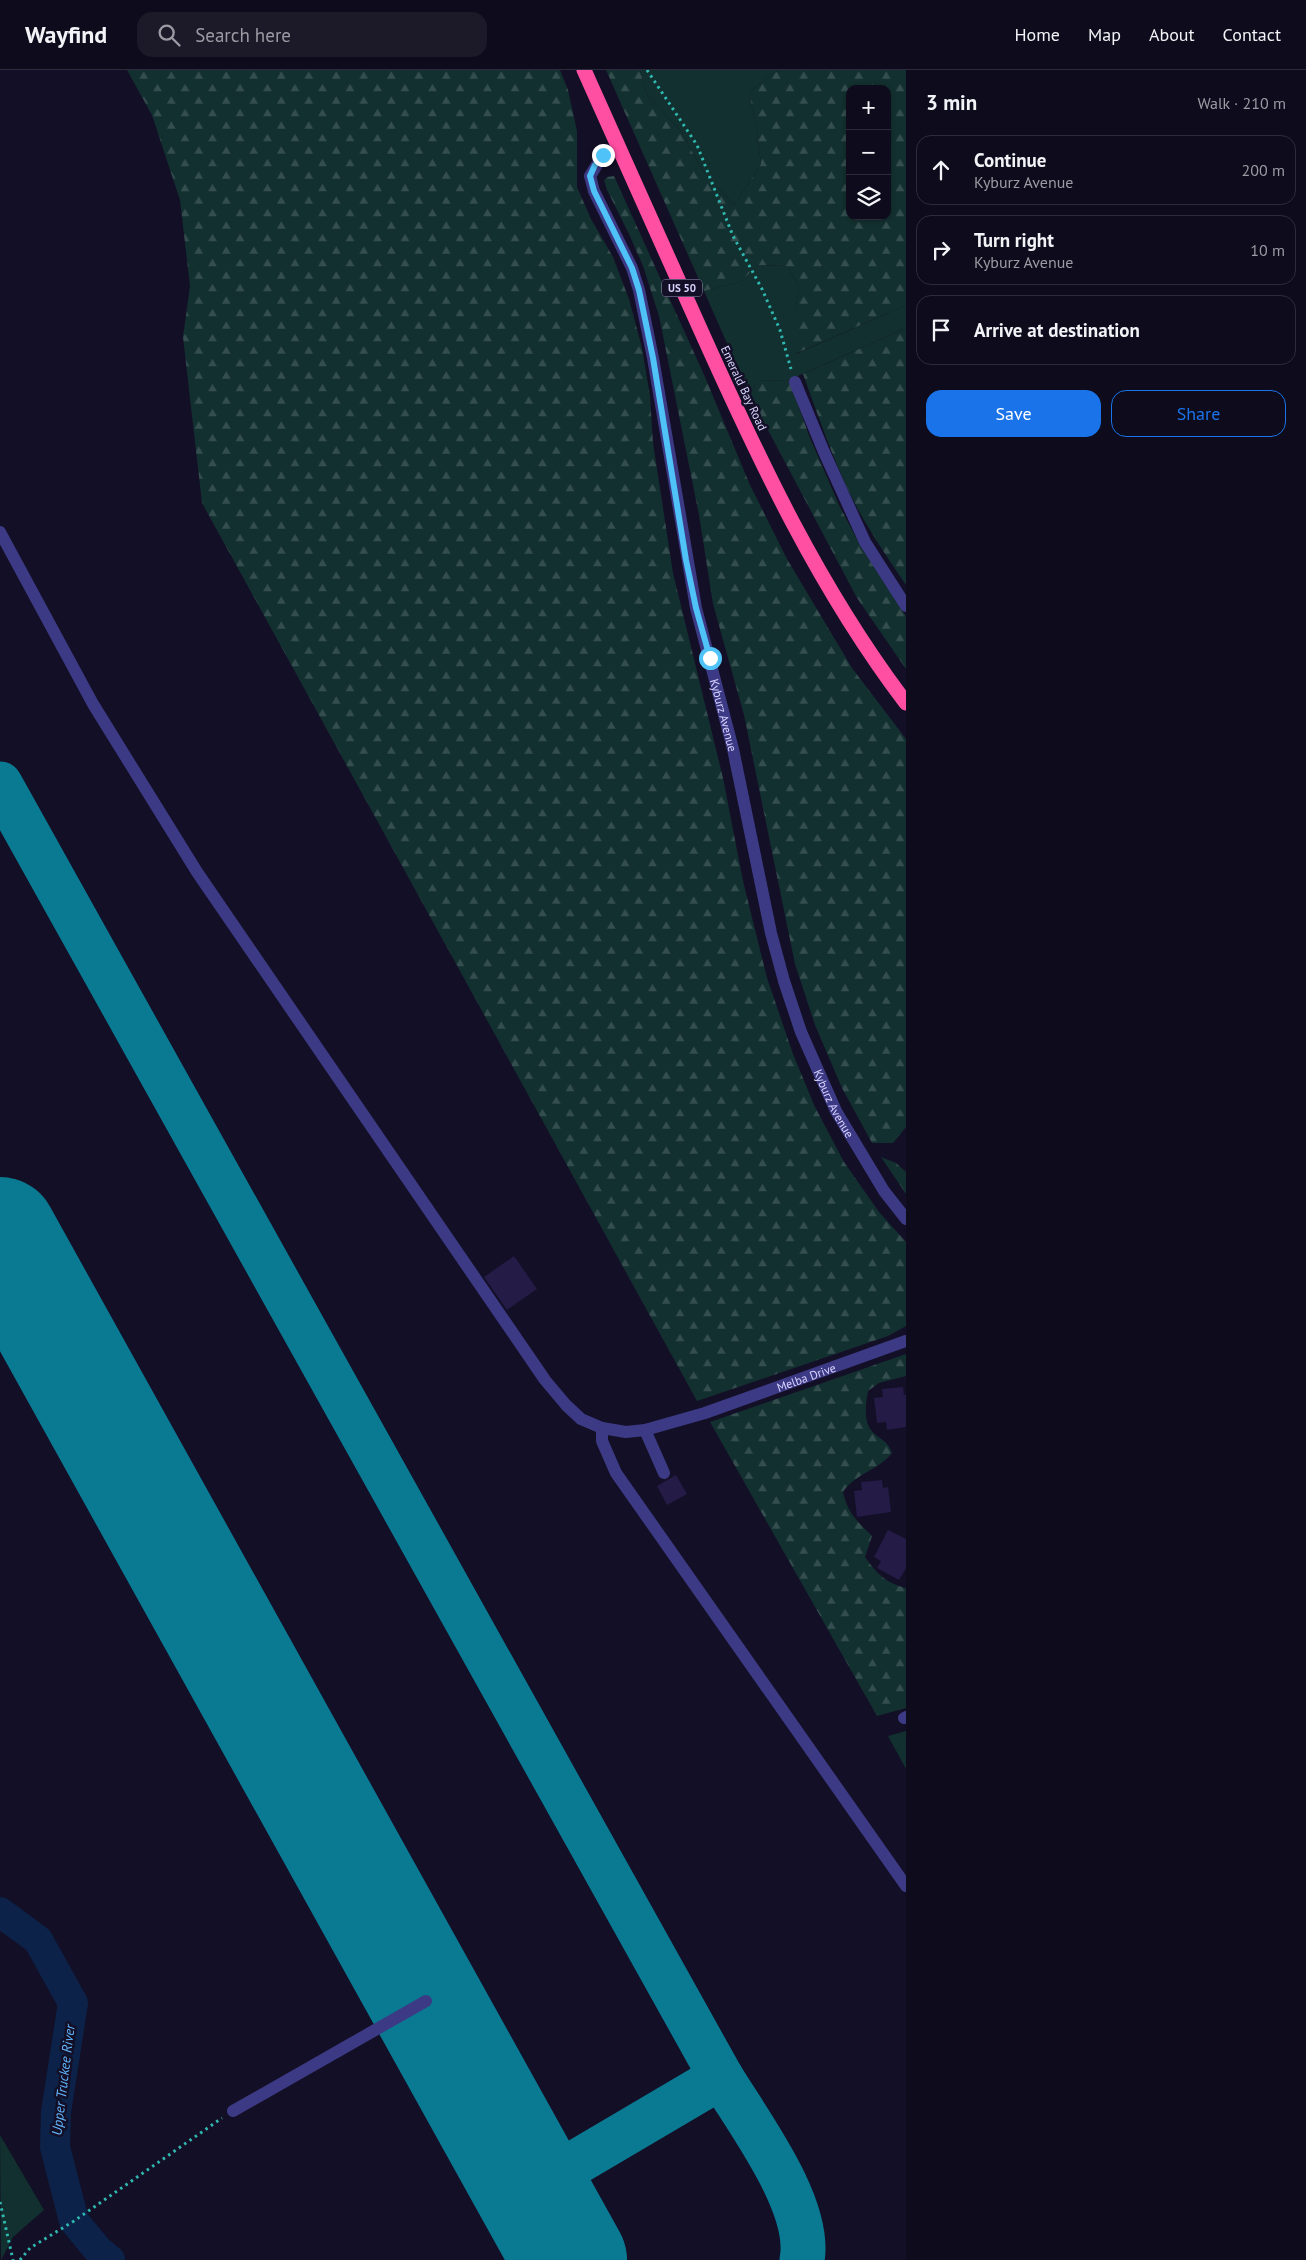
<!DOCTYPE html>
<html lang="en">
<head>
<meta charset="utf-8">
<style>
  :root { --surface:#0e0b1c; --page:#1c1929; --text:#f1f3f6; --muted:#9b9ba3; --line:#2e2b3b; --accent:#1a73e8 }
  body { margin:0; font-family:"PT Sans",sans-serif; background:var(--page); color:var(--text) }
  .controls { position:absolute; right:15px; top:15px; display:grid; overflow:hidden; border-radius:10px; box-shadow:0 1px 4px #0004 }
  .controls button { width:45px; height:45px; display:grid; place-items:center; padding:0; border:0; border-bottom:1px solid var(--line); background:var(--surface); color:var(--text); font:25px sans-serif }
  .stop { position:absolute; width:15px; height:15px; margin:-11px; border:4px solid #4fc3f7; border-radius:50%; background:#fff }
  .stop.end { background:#4fc3f7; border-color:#fff; box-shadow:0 1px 5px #0008 }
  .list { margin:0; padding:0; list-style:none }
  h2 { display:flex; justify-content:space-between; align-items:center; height:65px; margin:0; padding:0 20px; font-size:21px }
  h2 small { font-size:16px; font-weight:400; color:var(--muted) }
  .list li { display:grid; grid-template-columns:32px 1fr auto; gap:15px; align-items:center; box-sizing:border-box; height:70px; margin:0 10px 10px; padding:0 10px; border:1px solid var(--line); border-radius:15px }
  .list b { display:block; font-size:19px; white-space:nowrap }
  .list p { margin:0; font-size:16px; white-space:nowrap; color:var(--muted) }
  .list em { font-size:16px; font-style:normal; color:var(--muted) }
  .actions { display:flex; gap:10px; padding:15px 20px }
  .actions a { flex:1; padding:11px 0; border:1px solid var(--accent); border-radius:15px; text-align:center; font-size:18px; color:var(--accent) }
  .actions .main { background:var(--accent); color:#fff }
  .icon { flex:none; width:28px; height:28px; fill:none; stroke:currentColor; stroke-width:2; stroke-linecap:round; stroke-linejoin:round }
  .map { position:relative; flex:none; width:906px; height:2190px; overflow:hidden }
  header { display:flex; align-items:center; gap:30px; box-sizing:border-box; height:70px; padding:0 25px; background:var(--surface); border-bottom:1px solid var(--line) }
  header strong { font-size:24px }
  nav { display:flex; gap:28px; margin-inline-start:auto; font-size:18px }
  .search { width:350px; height:45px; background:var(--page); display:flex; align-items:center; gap:12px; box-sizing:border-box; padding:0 18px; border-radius:15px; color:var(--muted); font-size:19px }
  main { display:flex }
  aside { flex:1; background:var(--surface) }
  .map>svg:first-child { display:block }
  .green { fill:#12302f }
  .forest { fill:url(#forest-firs); fill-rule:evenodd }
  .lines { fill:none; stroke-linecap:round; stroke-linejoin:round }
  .river { stroke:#0c2248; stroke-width:30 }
  .taxiway { stroke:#0a7a92; stroke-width:45 }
  .runway { stroke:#0a7a92; stroke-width:114 }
  .building { fill:#241b47 }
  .path { stroke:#2fb8b0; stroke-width:3; stroke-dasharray:2.5 4; stroke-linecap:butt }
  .minor { stroke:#3d3a85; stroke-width:12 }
  .highway { stroke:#ff4fa3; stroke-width:15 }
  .route { stroke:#4fc3f7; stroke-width:6 }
  .labels { text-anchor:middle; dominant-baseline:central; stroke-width:5; stroke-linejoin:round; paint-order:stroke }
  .shield { fill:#130f26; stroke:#9e99be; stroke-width:1 }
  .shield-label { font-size:11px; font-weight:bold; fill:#d9d4ff }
  .street-label { font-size:12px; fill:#d9d4ff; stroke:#130f26 }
  .water-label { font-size:14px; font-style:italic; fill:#62b6ff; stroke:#130f26 }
</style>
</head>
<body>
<header>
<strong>Wayfind</strong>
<div class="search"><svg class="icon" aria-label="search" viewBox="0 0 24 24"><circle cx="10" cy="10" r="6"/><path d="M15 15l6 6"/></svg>Search here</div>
<nav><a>Home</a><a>Map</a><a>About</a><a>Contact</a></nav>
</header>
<main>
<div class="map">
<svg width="906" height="2190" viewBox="0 0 906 2190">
  <defs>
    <pattern id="forest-firs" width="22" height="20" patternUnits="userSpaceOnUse" patternTransform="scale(1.25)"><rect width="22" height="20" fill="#12302f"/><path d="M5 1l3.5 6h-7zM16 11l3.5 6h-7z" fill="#344d4e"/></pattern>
  </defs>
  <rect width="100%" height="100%" fill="#130f26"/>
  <g class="green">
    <polygon points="640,0 781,0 770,5 749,23 756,55 761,94 734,135 703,101 680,60 648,27"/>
    <polygon points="759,195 787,196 799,217 795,244 796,284 906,235 906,258 789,310 757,311 750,326 704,221 740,212"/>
    <polygon points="906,1661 906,1699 888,1666"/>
    <polygon points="0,2065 44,2140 13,2167 1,2190"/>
  </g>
  <g class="forest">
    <polygon points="127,0 560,0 568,20 577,61 577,117 591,149 613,187 629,229 642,278 650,326 653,373 673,503 723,708 743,811 767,908 793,984 815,1037 844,1092 879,1142 906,1172 906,1256 888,1266 697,1331 202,433 183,267 190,216 180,130 152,45"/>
    <path d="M 606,0 L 640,0 L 648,27 L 680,60 L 703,101 L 734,135 L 761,94 L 756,55 L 749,23 L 770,5 L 781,0 L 906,0 L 906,235 L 795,284 L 795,244 L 799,217 L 787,196 L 759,195 L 740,212 L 704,221 ZM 850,19 L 887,19 L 887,146 L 850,146 Z"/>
    <polygon points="614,106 705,307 750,415 787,489 852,598 906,669 906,1057 893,1073 872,1073 842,1018 815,955 795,894 744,645 713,534 699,445 659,246 643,196 629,164 607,120 604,110 607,107"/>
    <path d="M 906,258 L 906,515 C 887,487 867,458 851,426 C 832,387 818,345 803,304 Z"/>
    <polygon points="789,310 810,368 839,435 860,475 906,546 906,599 857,528 750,326 757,311"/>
    <polygon points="881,1087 896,1093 906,1102 906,1124"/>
    <path d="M 906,1284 L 906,1306 L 879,1313 L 868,1321 C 866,1333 863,1349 871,1360 C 879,1370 887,1369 892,1383 C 879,1400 856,1403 843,1422 C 848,1444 857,1451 872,1466 L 865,1487 C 877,1504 886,1513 906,1518 L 906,1638 L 877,1646 L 710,1352 Z"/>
  </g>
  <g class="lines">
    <polyline class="river" points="0,1842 38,1870 73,1933 56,2042 55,2077 74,2151 98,2180 110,2190"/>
    <g class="taxiway">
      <path d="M 0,714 L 721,2007 C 749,2053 812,2136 802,2190"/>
      <polyline points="531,2119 721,2007"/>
    </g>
    <polyline class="runway" points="0,1164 570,2190"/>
  </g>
  <g class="building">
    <polygon points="514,1186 537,1219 507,1240 484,1207"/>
    <polygon points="903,1317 904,1325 906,1325 906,1357 887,1360 886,1352 877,1353 874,1328 883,1327 882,1319"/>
    <polygon points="676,1405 687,1424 667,1435 657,1416"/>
    <polygon points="882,1410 883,1418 888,1417 891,1442 857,1447 854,1421 862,1420 861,1412"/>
    <polygon points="888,1460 906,1469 906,1498 899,1510 877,1498 881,1491 874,1487"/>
  </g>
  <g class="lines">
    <g class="path">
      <polyline points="647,0 697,75 733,166 762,219 780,260 791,299"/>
      <polyline points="0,2132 13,2190"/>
      <polyline points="20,2190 30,2178 74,2151 222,2048"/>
    </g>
    <g class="minor">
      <path id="s1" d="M 618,77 L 603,85 L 590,106 L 594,121 L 632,198 L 639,220 L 653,288 L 696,538 L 733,679 L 771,863 L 784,911 L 801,962 L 836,1041 L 884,1121 L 906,1149"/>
      <polyline points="795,312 824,382 865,472 906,536"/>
      <path id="s2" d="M 0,462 L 93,634 L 197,802 L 545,1310 L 566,1335 L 581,1349 L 602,1358 L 626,1362 L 645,1360 L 705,1343 L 906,1271"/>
      <polyline points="602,1358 602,1371 616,1403 906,1816"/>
      <polyline points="645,1360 664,1403"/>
      <polyline points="904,1648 906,1647"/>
      <polyline points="233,2041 426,1931"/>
    </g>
    <path class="highway" d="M 584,0 C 623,88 663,175 702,263 C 760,392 820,520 906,633"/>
  </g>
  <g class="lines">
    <polyline class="route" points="603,85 595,95 590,106 594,121 632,198 639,220 653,288 686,490 696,538 710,588"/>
  </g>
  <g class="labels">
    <rect class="shield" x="662" y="209.5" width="40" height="17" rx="4"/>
    <g class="shield-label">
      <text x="682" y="218">US 50</text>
    </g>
    <g class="street-label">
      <text transform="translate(744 318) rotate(65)">Emerald Bay Road</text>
      <text stroke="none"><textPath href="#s1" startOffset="600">Kyburz Avenue</textPath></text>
      <text stroke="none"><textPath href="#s1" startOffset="1005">Kyburz Avenue</textPath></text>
      <text stroke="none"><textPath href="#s2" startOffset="1298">Melba Drive</textPath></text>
    </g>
    <g class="water-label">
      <text transform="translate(63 2010) rotate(-83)">Upper Truckee River</text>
    </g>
  </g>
</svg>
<div class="controls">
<button>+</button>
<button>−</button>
<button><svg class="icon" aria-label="layers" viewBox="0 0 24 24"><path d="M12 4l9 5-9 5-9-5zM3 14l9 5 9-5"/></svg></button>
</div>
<div class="stop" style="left:710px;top:588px"></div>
<div class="stop end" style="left:603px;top:85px"></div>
</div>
<aside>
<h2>3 min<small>Walk · 210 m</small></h2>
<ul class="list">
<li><svg class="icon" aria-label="ahead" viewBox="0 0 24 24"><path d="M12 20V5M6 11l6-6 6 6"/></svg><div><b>Continue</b><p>Kyburz Avenue</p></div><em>200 m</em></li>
<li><svg class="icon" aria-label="right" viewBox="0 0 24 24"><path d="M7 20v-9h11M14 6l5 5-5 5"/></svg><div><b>Turn right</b><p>Kyburz Avenue</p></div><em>10 m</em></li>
<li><svg class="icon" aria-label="arrive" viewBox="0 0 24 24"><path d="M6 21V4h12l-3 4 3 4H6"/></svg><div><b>Arrive at destination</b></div></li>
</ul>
<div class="actions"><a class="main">Save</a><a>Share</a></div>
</aside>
</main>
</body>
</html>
